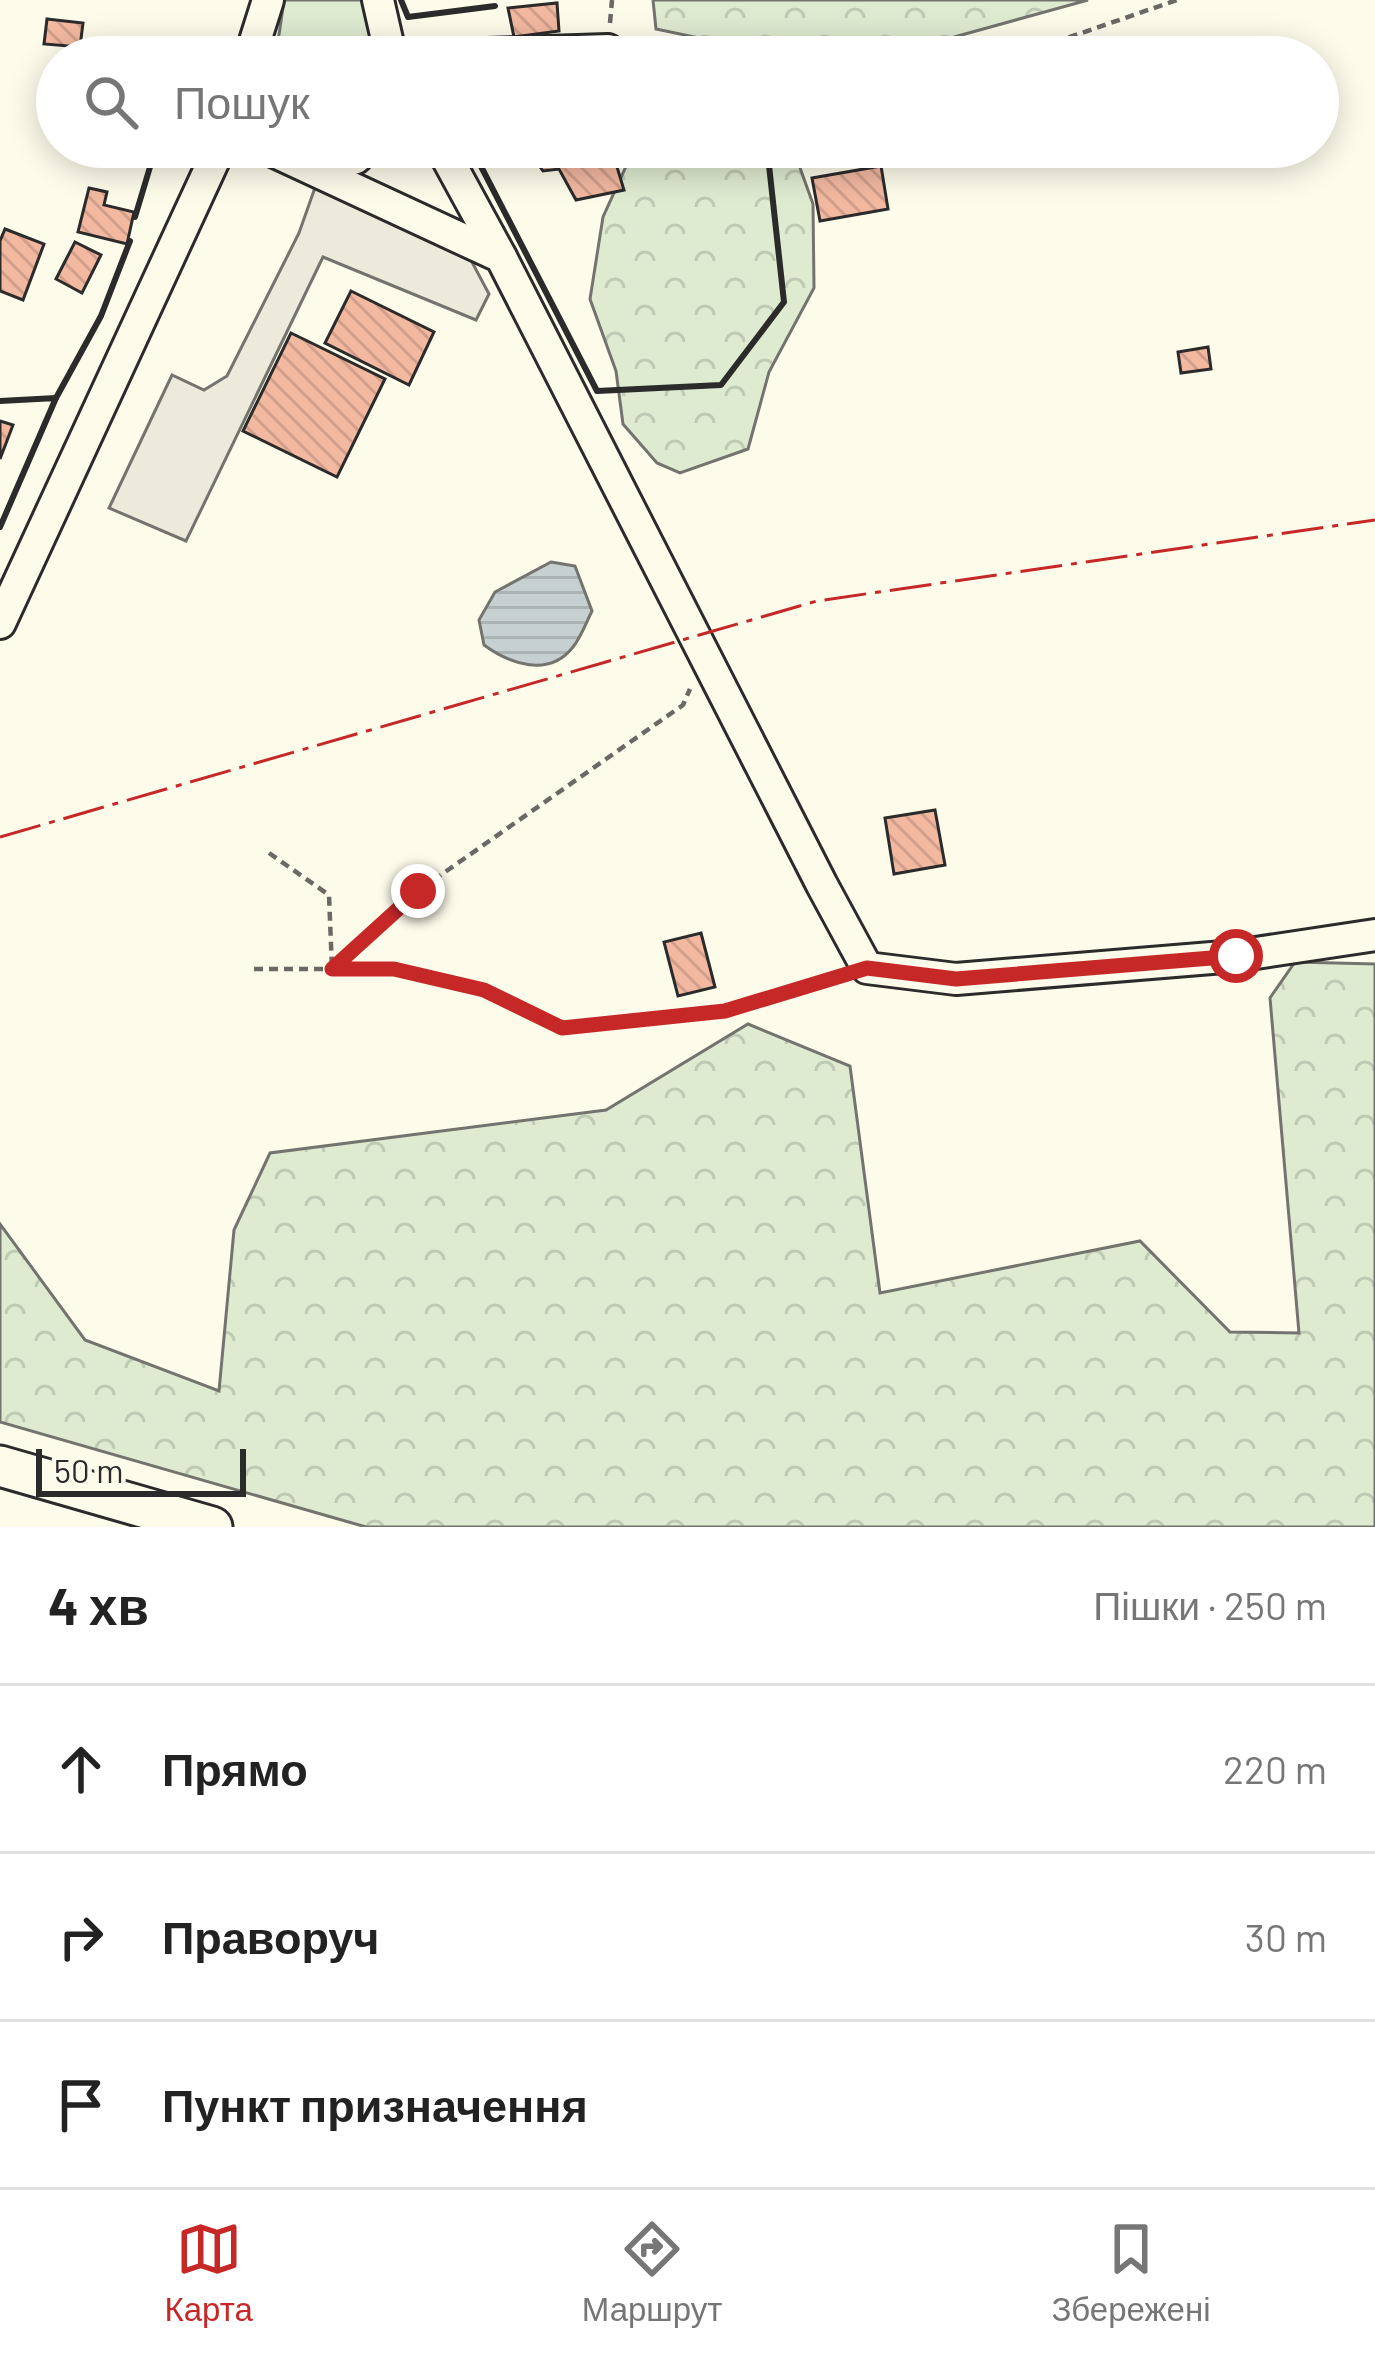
<!DOCTYPE html>
<html lang="uk">
<head>
<meta charset="utf-8">
<style>
  :root { --surface:#fff; --page:#f6f6f6; --text:#222; --muted:#767676; --line:#e0e0e0; --accent:#c62828 }
  body { margin:0; font-family:Barlow,sans-serif; background:var(--page); color:var(--text) }
  .scale { position:absolute; left:36px; bottom:30px; width:210px; box-sizing:border-box; padding-left:12px; border:6px solid #2b2b2b; border-top:0; font-size:33px; line-height:42px; white-space:nowrap; color:#2b2b2b; -webkit-text-stroke:9px #fdfbea; paint-order:stroke }
  .stop { position:absolute; width:36px; height:36px; margin:-27px; border:9px solid #c62828; border-radius:50%; background:#fff }
  .stop.end { background:#c62828; border-color:#fff; box-shadow:0 3px 12px #0008 }
  .list { margin:0; padding:0; list-style:none }
  h2 { display:flex; justify-content:space-between; align-items:center; height:156px; margin:0; padding:0 48px; font-size:51px }
  h2 small { font-size:39px; font-weight:400; color:var(--muted) }
  .list li { display:grid; grid-template-columns:78px 1fr auto; gap:36px; align-items:center; box-sizing:border-box; height:168px; padding:0 48px; border-top:3px solid var(--line) }
  .list b { display:block; font-size:45px; white-space:nowrap }
  .list em { font-size:39px; font-style:normal; color:var(--muted) }
  .icon { flex:none; width:66px; height:66px; fill:none; stroke:currentColor; stroke-width:2; stroke-linecap:round; stroke-linejoin:round }
  .map { position:relative; flex:none; width:1375px; height:1527px; overflow:hidden }
  .search { position:absolute; background:var(--surface); box-shadow:0 6px 30px #0003; left:36px; right:36px; top:36px; height:132px; display:flex; align-items:center; gap:30px; box-sizing:border-box; padding:0 42px; border-radius:66px; color:var(--muted); font-size:45px }
  .sheet { height:660px; background:var(--surface) }
  nav { display:flex; justify-content:space-around; align-items:center; box-sizing:border-box; height:168px; border-top:3px solid var(--line); background:var(--surface); font-size:33px; color:var(--muted) }
  nav a { display:grid; justify-items:center; gap:6px }
  nav .on { color:var(--accent) }
  .map>svg:first-child { display:block }
  .grass { fill:#deebd1; stroke:#74746e; stroke-width:3 }
  .forest { fill:url(#forest-crowns); stroke:#74746e; stroke-width:3 }
  .parking { fill:#eceadb; stroke:#74746e; stroke-width:3 }
  .water { fill:url(#water-rules); stroke:#74746e; stroke-width:3 }
  .building { fill:url(#building-back-hatch); stroke:#2b2b2b; stroke-width:3 }
  .lines { fill:none; stroke-linecap:round; stroke-linejoin:round }
  .minor-casing { stroke:#2b2b2b; stroke-width:36 }
  .major-casing { stroke:#2b2b2b; stroke-width:45 }
  .path { stroke:#6a6964; stroke-width:4.5; stroke-dasharray:9 6; stroke-linecap:butt }
  .minor { stroke:#fdfbea; stroke-width:30 }
  .major { stroke:#fdfbea; stroke-width:39 }
  .wall { stroke:#2b2b2b; stroke-width:6 }
  .power { stroke:#c62828; stroke-width:3; stroke-dasharray:42 9 6 9; stroke-linecap:butt }
  .route { stroke:#c62828; stroke-width:15 }
</style>
</head>
<body>
<div class="map">
<svg width="1375" height="1527" viewBox="0 0 1375 1527">
  <defs>
    <pattern id="forest-crowns" width="20" height="18" patternUnits="userSpaceOnUse" patternTransform="scale(3)"><rect width="20" height="18" fill="#deebd1"/><path d="M2 6a3 3 0 1 1 6 0M12 15a3 3 0 1 1 6 0" fill="none" stroke="#bfcab4"/></pattern>
    <pattern id="water-rules" width="6" height="5" patternUnits="userSpaceOnUse" patternTransform="scale(3)"><rect width="6" height="5" fill="#c7d0d0"/><path d="M0 2.5h6" fill="none" stroke="#abb3b3"/></pattern>
    <pattern id="building-back-hatch" width="6" height="6" patternUnits="userSpaceOnUse" patternTransform="scale(3)"><rect width="6" height="6" fill="#f2b8a0"/><path d="M-1 5l2 2M0 0l6 6M5-1l2 2" fill="none" stroke="#d09e8a"/></pattern>
  </defs>
  <rect width="100%" height="100%" fill="#fdfbea"/>
  <polygon class="grass" points="284,0 368,0 376,57 271,57 279,35"/>
  <g class="forest">
    <polygon points="653,0 1088,0 882,57 776,54 656,29"/>
    <polygon points="643,147 771,147 799,165 813,204 814,288 769,372 748,449 680,473 657,463 623,424 616,371 590,299 603,217 629,160"/>
    <polygon points="1295,962 1375,964 1375,1527 366,1527 0,1422 0,1224 85,1340 219,1391 234,1230 270,1153 606,1110 748,1024 850,1066 880,1293 1140,1241 1230,1332 1299,1333 1270,998"/>
  </g>
  <polygon class="parking" points="317,182 464,247 489,294 476,320 323,257 186,541 109,508 172,375 204,390 227,376 299,233"/>
  <path class="water" d="M 551,562 L 575,566 L 592,611 C 586,623 581,637 573,647 C 549,678 510,664 484,645 L 479,620 L 495,592 Z"/>
  <g class="building">
    <polygon points="557,3 559,31 514,37 508,8"/>
    <polygon points="47,19 83,23 80,47 44,44"/>
    <polygon points="92,147 127,147 120,164 90,152"/>
    <polygon points="539,147 611,147 624,190 576,200 559,169 543,171 533,157"/>
    <polygon points="881,166 888,209 820,221 812,178"/>
    <polygon points="89,188 107,192 104,205 134,212 127,244 78,232"/>
    <polygon points="5,229 44,244 23,300 0,291 0,241"/>
    <polygon points="75,242 101,255 82,293 56,279"/>
    <polygon points="351,291 434,332 409,385 325,343"/>
    <polygon points="291,333 385,379 337,477 243,431"/>
    <polygon points="1208,347 1211,369 1181,373 1178,352"/>
    <polygon points="0,421 13,425 0,459"/>
    <polygon points="935,810 945,865 894,874 885,818"/>
    <polygon points="701,933 715,987 678,996 664,942"/>
  </g>
  <g class="lines">
    <defs>
      <g id="minor">
        <polyline points="378,0 391,57"/>
        <polyline points="250,57 268,0"/>
        <polyline points="391,57 608,50"/>
        <polyline points="264,147 501,257 822,885 867,968 956,979 1236,956 1375,935"/>
        <polyline points="441,147 501,257"/>
        <polyline points="315,170 356,158 366,147"/>
        <polyline points="0,623 220,147"/>
      </g>
      <polyline id="major" points="0,1466 212,1527"/>
    </defs>
    <use href="#minor" class="minor-casing"/>
    <use href="#major" class="major-casing"/>
    <g class="path">
      <polyline points="610,23 612,0"/>
      <polyline points="1012,57 1177,0"/>
      <polyline points="269,853 329,895 332,969"/>
      <polyline points="254,969 394,969 485,990 563,1028 725,1011 839,976"/>
      <polyline points="332,969 418,891 683,705 690,689"/>
    </g>
    <use href="#minor" class="minor"/>
    <use href="#major" class="major"/>
    <g class="wall">
      <polyline points="401,0 408,17 495,6"/>
      <polyline points="471,147 597,391 721,385 784,302 767,147"/>
      <polyline points="135,217 156,147"/>
      <polyline points="56,398 101,316 130,241"/>
      <polyline points="0,401 56,398 0,527"/>
    </g>
    <polyline class="power" points="0,837 817,601 1375,520"/>
  </g>
  <g class="lines">
    <polyline class="route" points="418,891 332,969 394,969 484,990 562,1028 725,1011 867,968 956,979 1236,956"/>
  </g>
</svg>
<div class="scale">50 m</div>
<div class="stop" style="left:1236px;top:956px"></div>
<div class="stop end" style="left:418px;top:891px"></div>
<div class="search"><svg class="icon" aria-label="search" viewBox="0 0 24 24"><circle cx="10" cy="10" r="6"/><path d="M15 15l6 6"/></svg>Пошук</div>
</div>
<section class="sheet">
<h2>4 хв<small>Пішки · 250 m</small></h2>
<ul class="list">
<li><svg class="icon" aria-label="ahead" viewBox="0 0 24 24"><path d="M12 20V5M6 11l6-6 6 6"/></svg><div><b>Прямо</b></div><em>220 m</em></li>
<li><svg class="icon" aria-label="right" viewBox="0 0 24 24"><path d="M7 20v-9h11M14 6l5 5-5 5"/></svg><div><b>Праворуч</b></div><em>30 m</em></li>
<li><svg class="icon" aria-label="arrive" viewBox="0 0 24 24"><path d="M6 21V4h12l-3 4 3 4H6"/></svg><div><b>Пункт призначення</b></div></li>
</ul>
</section>
<nav>
<a class="on"><svg class="icon" aria-label="map" viewBox="0 0 24 24"><path d="M3 6l6-2 6 2 6-2v14l-6 2-6-2-6 2zM9 4v14M15 6v14"/></svg>Карта</a>
<a><svg class="icon" aria-label="directions" viewBox="0 0 24 24"><path d="M12 3l9 9-9 9-9-9zM9 14v-3h6M13 9l2 2-2 2"/></svg>Маршрут</a>
<a><svg class="icon" aria-label="saved" viewBox="0 0 24 24"><path d="M7 4h10v16l-5-4-5 4z"/></svg>Збережені</a>
</nav>
</body>
</html>
